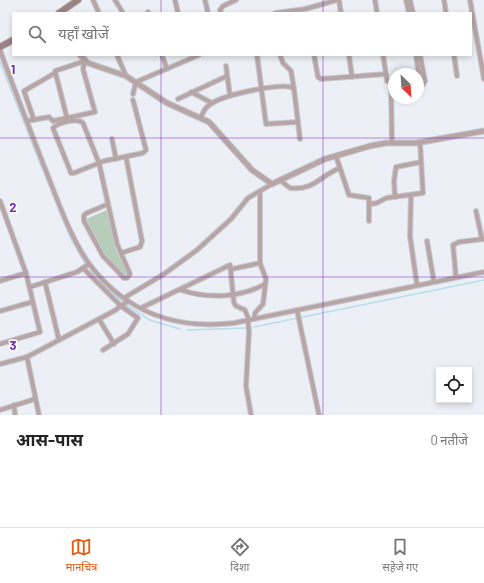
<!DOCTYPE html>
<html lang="hi">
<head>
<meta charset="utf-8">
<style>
  :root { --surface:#fff; --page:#f2f2f2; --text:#222; --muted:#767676; --line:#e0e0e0; --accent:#ea580c }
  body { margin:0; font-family:Barlow,"Noto Sans Devanagari",sans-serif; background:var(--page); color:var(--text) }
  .controls { position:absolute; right:12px; bottom:12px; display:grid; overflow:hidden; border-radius:0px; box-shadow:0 2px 6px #0003 }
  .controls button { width:36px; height:36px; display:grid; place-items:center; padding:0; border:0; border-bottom:1px solid var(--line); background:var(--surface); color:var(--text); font:20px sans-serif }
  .compass { position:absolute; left:388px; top:68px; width:36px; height:36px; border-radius:50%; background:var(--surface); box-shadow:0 2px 6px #0003; rotate:155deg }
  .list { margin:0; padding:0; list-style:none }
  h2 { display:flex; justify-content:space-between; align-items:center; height:52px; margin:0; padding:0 16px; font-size:17px }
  h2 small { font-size:13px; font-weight:400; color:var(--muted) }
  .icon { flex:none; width:22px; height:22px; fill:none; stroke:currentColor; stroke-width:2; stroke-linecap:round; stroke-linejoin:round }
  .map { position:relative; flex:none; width:484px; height:415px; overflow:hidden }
  .search { position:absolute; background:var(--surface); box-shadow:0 2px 6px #0003; left:12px; right:12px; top:12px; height:44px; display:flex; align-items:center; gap:10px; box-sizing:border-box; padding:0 14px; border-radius:0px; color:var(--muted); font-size:15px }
  .sheet { height:112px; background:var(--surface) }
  nav { display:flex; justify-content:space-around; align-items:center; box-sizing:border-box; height:56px; border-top:1px solid var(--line); background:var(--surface); font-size:11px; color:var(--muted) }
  nav a { display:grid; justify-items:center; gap:2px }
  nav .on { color:var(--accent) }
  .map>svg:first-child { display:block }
  .green { fill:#b7cdb9 }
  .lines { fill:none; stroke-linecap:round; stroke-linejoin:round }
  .stream { stroke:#b6deec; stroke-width:1.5 }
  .minor-casing { stroke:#c7cad0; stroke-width:6 }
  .tertiary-casing { stroke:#c7cad0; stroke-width:7 }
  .secondary-casing { stroke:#c7cad0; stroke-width:8 }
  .minor { stroke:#b8a6a6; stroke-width:4 }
  .tertiary { stroke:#b8a6a6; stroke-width:5 }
  .secondary { stroke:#9c8283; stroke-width:6 }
  .grid { fill:none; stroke:#7b2cbf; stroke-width:1; stroke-opacity:0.55 }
  .grid-label { font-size:13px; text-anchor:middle; font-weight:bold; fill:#7b2cbf; stroke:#fff; stroke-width:3; stroke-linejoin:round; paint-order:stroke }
</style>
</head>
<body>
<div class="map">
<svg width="484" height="415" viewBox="0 0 484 415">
  <rect width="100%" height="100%" fill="#ecf0f6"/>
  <polygon class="green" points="107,210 116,250 128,274 124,276 106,256 86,219"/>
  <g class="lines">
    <g class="stream">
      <polyline points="0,62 42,168"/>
      <polyline points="45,175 56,202"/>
      <polyline points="58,209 71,239 86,265"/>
      <polyline points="90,270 122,302"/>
      <polyline points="126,305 150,320 180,329"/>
      <polyline points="254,327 484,280"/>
      <polyline points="187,330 246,328"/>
    </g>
    <defs>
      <g id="minor">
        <polyline points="93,0 99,13"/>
        <polyline points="115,0 123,13"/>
        <polyline points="175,0 178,13"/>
        <polyline points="205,0 208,13"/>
        <polyline points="339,0 341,13"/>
        <polyline points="375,0 377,13"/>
        <polyline points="406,0 409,13"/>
        <polyline points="410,0 413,13"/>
        <polyline points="444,0 446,13"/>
        <polyline points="470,0 484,79"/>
        <polyline points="148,12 149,13"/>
        <polyline points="221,13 220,10 223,6 236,0"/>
        <polyline points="275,13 305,9 337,0"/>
        <path d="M 0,50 C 14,89 29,127 44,166 C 56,196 71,240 90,265 C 126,312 176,330 234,323 L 484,272"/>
        <polyline points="117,55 126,76"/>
        <polyline points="162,55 167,69"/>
        <polyline points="257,55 266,124 298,122"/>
        <polyline points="280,55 283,63 291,71 294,89"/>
        <polyline points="314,55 318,77 321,79 386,74"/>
        <polyline points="349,55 352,77"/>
        <polyline points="383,55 387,81"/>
        <polyline points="416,55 420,82 423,84"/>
        <polyline points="420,55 425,81 423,84"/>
        <polyline points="454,55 457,76"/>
        <polyline points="226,66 230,96"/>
        <polyline points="391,86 392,143"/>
        <polyline points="191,92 212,103"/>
        <polyline points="133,94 136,82 199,55"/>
        <polyline points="178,99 227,76"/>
        <path d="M 201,117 C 203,113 204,109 208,106 C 220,95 275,84 291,87 L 294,89 L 300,139"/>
        <polyline points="34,120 24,91 55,73"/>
        <polyline points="27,121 49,117 53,121 95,112 83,69 85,61 55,71 67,118"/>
        <polyline points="112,139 116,159"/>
        <polyline points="336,156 349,195 369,198 369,221"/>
        <path d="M 281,181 L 290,188 C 314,191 321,175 340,168"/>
        <polyline points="411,195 410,236 417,285"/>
        <polyline points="395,197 394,181 396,167 421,162"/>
        <polyline points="0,201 26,273 40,332 0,344"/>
        <path d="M 108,204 L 87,213 L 84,215 L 84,221 L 103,256 L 124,278 L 127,278 L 130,274 L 117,244 L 99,163 L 83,123 C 77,117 58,123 53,128 L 71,173 L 74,173 L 104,161 L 143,153 L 146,150 L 145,146 L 133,100"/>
        <polyline points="370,204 377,203 386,198 423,193 420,142"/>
        <polyline points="476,211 482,239"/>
        <polyline points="427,241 434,282"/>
        <polyline points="121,253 140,247 142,241 126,157"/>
        <polyline points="83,268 121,306 138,318 128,334 103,350"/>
        <polyline points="232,269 260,263"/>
        <polyline points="456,277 453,245 459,242 484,239"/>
        <polyline points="0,281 26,273"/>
        <polyline points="45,282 59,340"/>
        <polyline points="30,287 77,272 89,264"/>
        <path d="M 181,290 C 208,299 240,298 265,284"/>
        <polyline points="124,298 164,274 197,250 231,219 248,198 272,184"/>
        <polyline points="141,308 230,265 234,303 236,306 245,310 249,320"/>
        <polyline points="297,310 319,415"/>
        <polyline points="0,311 32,302"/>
        <polyline points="99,319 114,344"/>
        <polyline points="254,319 255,313 263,304 266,279 260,263 260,191"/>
        <polyline points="248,321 249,332 246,386 251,415"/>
        <polyline points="27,357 39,415"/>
        <polyline points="0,364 27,357 114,311 128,301"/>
        <polyline points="14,405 15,415"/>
        <polyline points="0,410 35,399"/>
      </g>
      <polyline id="tertiary" points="80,55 88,63 126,76 167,103 209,122 252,170 272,184 325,159 370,146 386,143 416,143 484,131"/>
      <g id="secondary">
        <polyline points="59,13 78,0"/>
        <polyline points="0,47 13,40"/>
      </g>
    </defs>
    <use href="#minor" class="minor-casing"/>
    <use href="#tertiary" class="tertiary-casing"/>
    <use href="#secondary" class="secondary-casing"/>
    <use href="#minor" class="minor"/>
    <use href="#tertiary" class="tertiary"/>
    <use href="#secondary" class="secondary"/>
  </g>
  <path class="grid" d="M 161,0 L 161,13M 323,0 L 323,13M 161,55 L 161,415M 323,55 L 323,415M 0,138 L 484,138M 0,277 L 484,277"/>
  <g class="grid-label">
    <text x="13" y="74">1</text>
    <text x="13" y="212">2</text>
    <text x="13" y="350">3</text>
  </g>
</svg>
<div class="controls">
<button><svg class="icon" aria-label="locate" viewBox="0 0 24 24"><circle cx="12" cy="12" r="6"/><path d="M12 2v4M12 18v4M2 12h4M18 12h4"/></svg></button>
</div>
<svg class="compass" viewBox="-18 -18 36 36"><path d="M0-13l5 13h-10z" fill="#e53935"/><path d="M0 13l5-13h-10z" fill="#767676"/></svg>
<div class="search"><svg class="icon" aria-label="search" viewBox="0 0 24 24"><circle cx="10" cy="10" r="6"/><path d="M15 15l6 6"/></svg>यहाँ खोजें</div>
</div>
<section class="sheet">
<h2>आस-पास<small>0 नतीजे</small></h2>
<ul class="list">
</ul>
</section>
<nav>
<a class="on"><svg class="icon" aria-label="map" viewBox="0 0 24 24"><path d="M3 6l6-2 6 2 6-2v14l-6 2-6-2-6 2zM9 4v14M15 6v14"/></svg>मानचित्र</a>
<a><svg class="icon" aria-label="directions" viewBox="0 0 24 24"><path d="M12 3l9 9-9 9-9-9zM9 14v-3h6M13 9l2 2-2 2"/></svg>दिशा</a>
<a><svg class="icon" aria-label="saved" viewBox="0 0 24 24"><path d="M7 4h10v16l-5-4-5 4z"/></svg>सहेजे गए</a>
</nav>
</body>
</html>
